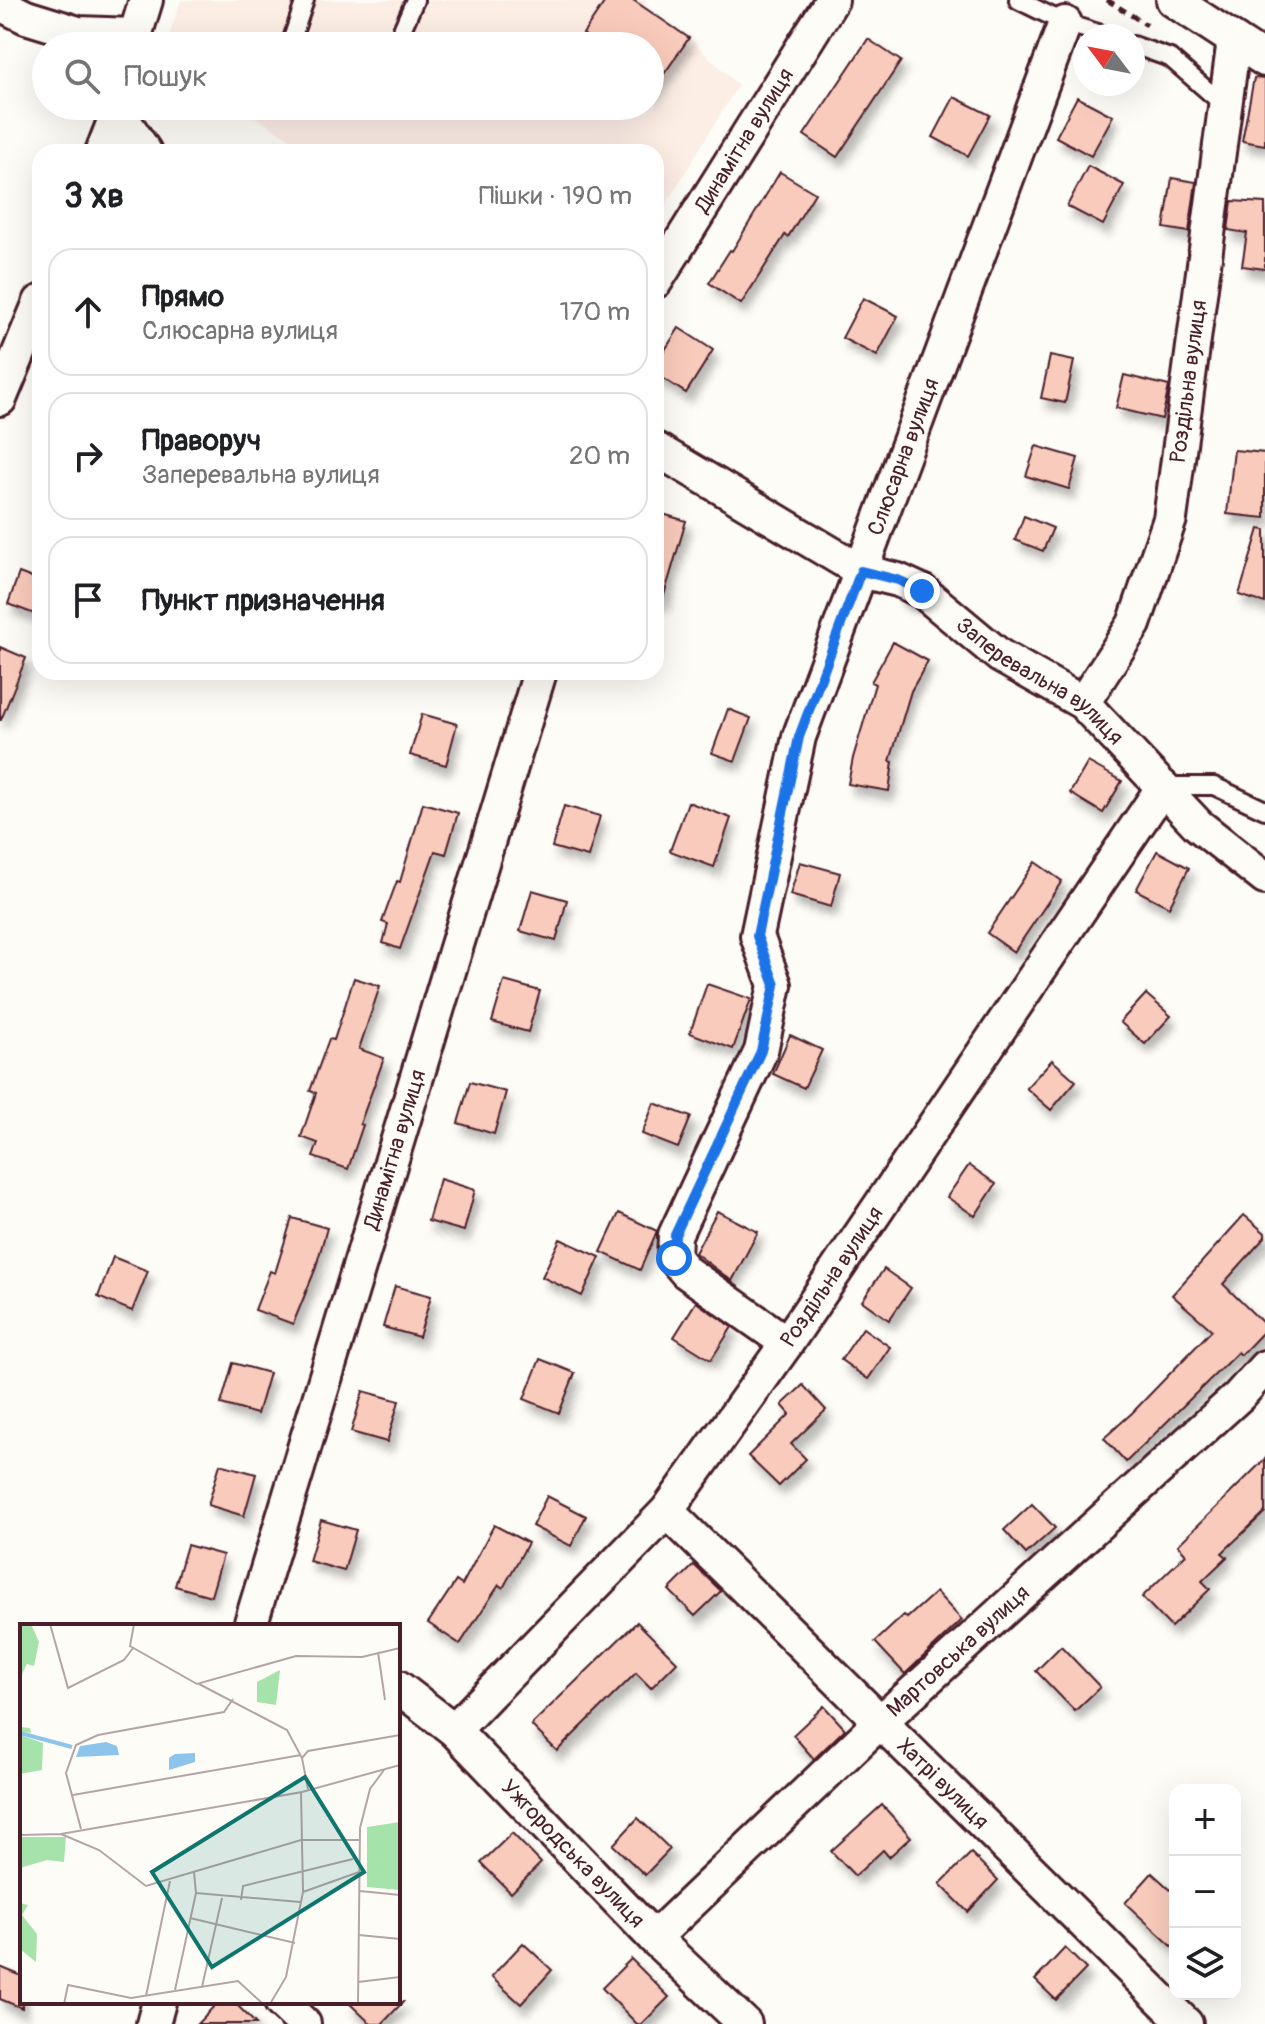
<!DOCTYPE html>
<html lang="uk">
<head>
<meta charset="utf-8">
<style>
  :root { --surface:#fff; --page:#f2f2f2; --text:#202124; --muted:#757577; --line:#e0e0e0 }
  body { margin:0; font-family:Pangolin,sans-serif; background:var(--page); color:var(--text) }
  .controls { position:absolute; right:24px; bottom:24px; display:grid; overflow:hidden; border-radius:16px; box-shadow:0 8px 32px #0002 }
  .controls button { width:72px; height:72px; display:grid; place-items:center; padding:0; border:0; border-bottom:2px solid var(--line); background:var(--surface); color:var(--text); font:40px sans-serif }
  .compass { position:absolute; left:1073px; top:24px; width:72px; height:72px; border-radius:50%; background:var(--surface); box-shadow:0 8px 32px #0002; rotate:302deg }
  .stop { position:absolute; width:24px; height:24px; margin:-18px; border:6px solid #1a73e8; border-radius:50%; background:#fff }
  .stop.end { background:#1a73e8; border-color:#fff; box-shadow:0 2px 8px #0008 }
  .list { margin:0; padding:0; list-style:none }
  h2 { display:flex; justify-content:space-between; align-items:center; height:104px; margin:0; padding:0 32px; font-size:34px }
  h2 small { font-size:26px; font-weight:400; color:var(--muted) }
  .list li { display:grid; grid-template-columns:52px 1fr auto; gap:24px; align-items:center; box-sizing:border-box; height:128px; margin:0 16px 16px; padding:0 16px; border:2px solid var(--line); border-radius:24px }
  .list b { display:block; font-size:30px; white-space:nowrap }
  .list p { margin:0; font-size:26px; white-space:nowrap; color:var(--muted) }
  .list em { font-size:26px; font-style:normal; color:var(--muted) }
  .icon { flex:none; width:44px; height:44px; fill:none; stroke:currentColor; stroke-width:2; stroke-linecap:round; stroke-linejoin:round }
  .map { position:relative; flex:none; width:1265px; height:2024px; overflow:hidden }
  .search { position:absolute; background:var(--surface); box-shadow:0 8px 32px #0002; left:32px; top:32px; width:632px; height:88px; display:flex; align-items:center; gap:20px; box-sizing:border-box; padding:0 28px; border-radius:44px; color:var(--muted); font-size:30px }
  .panel { position:absolute; background:var(--surface); box-shadow:0 8px 32px #0002; left:32px; top:144px; width:632px; height:536px; border-radius:24px }
  .map>svg:first-child { display:block }
  .built { fill:#fcede5 }
  .building { fill:#f9cbbc; stroke:#4a1f2b; stroke-width:2; filter:url(#shadow) }
  .lines { fill:none; stroke-linecap:round; stroke-linejoin:round }
  .lane-casing { stroke:#4a1f2b; stroke-width:22 }
  .street-casing { stroke:#4a1f2b; stroke-width:38 }
  .path { stroke:#4a1f2b; stroke-width:5; stroke-dasharray:8 6; stroke-linecap:butt }
  .lane { stroke:#fdfcf7; stroke-width:16 }
  .street { stroke:#fdfcf7; stroke-width:32 }
  .route { stroke:#1a73e8; stroke-width:10 }
  .labels { text-anchor:middle; dominant-baseline:central; stroke-width:7; stroke-linejoin:round; paint-order:stroke }
  .street-label { font-size:22px; fill:#4a1f2b; stroke:#fdfcf7 }
  .inset-river { fill:none; stroke:#8dc4ec; stroke-width:4 }
  .inset-road { fill:none; stroke:#b5a4a5; stroke-width:2 }
  .view { fill:#0f766e; fill-opacity:0.15; stroke:#0f766e; stroke-width:4 }
  .inset-edge { fill:none; stroke:#4a1f2b; stroke-width:4 }
</style>
</head>
<body>
<div class="map">
<svg width="1265" height="2024" viewBox="0 0 1265 2024">
  <defs>
    <filter id="shadow"><feDropShadow dx="5" dy="9" stdDeviation="4" flood-color="#0004"/></filter>
  </defs>
  <rect width="100%" height="100%" fill="#fdfcf7"/>
  <filter id="ink" filterUnits="userSpaceOnUse"><feTurbulence type="fractalNoise" baseFrequency=".0125" numOctaves="2"/><feDisplacementMap in="SourceGraphic" scale="16" xChannelSelector="R" yChannelSelector="G"/><feConvolveMatrix kernelMatrix="1 2 1 2 8 2 1 2 1" color-interpolation-filters="sRGB"/></filter>
  <g filter="url(#ink)">
    <polygon class="built" points="181,0 647,0 643,7 689,38 738,85 656,221 656,152 311,152 238,106 650,106 650,46 166,46"/>
    <g class="building">
      <polygon points="606,0 633,0 689,38 650,94 650,46 600,46 583,34"/>
      <polygon points="868,39 901,61 837,157 804,135"/>
      <polygon points="1254,78 1265,79 1265,145 1242,141"/>
      <polygon points="954,97 990,115 968,156 933,137"/>
      <polygon points="1077,97 1113,116 1091,156 1056,137"/>
      <polygon points="1088,166 1124,185 1103,225 1067,206"/>
      <polygon points="780,172 815,193 788,237 785,235 741,304 709,283 730,250 732,251"/>
      <polygon points="1172,178 1196,182 1189,232 1164,228"/>
      <polygon points="1232,201 1265,203 1265,269 1242,266 1247,233 1228,230"/>
      <polygon points="863,298 898,316 877,356 842,338"/>
      <polygon points="679,328 713,350 686,393 656,374 656,364"/>
      <polygon points="1050,356 1074,361 1065,403 1041,398"/>
      <polygon points="1124,375 1169,386 1162,419 1116,408"/>
      <polygon points="1036,446 1078,458 1069,489 1026,476"/>
      <polygon points="1234,450 1265,453 1265,518 1227,514"/>
      <polygon points="656,512 686,521 662,602 656,601"/>
      <polygon points="1024,516 1053,528 1043,551 1015,540"/>
      <polygon points="1259,529 1265,530 1265,603 1239,595"/>
      <polygon points="19,573 40,581 40,616 8,604"/>
      <polygon points="893,642 928,661 911,691 890,761 893,762 889,791 848,784 853,758 875,684 871,682"/>
      <polygon points="0,647 26,658 1,720 0,720"/>
      <polygon points="728,709 751,718 735,761 712,753"/>
      <polygon points="422,714 457,724 446,765 410,755"/>
      <polygon points="1088,762 1122,781 1103,813 1070,793"/>
      <polygon points="688,802 731,818 714,867 670,851"/>
      <polygon points="423,803 458,813 446,854 435,851 400,949 383,943 388,924 382,922 397,881 400,882"/>
      <polygon points="564,806 600,816 588,857 552,847"/>
      <polygon points="1157,851 1189,868 1169,907 1136,890"/>
      <polygon points="800,862 840,873 831,907 790,895"/>
      <polygon points="1035,862 1062,881 1014,952 987,933"/>
      <polygon points="532,890 567,900 556,941 520,931"/>
      <polygon points="354,978 380,986 359,1049 384,1058 360,1124 363,1125 348,1169 313,1157 318,1143 301,1137 316,1093 310,1091 329,1039 334,1040"/>
      <polygon points="504,981 540,991 528,1032 492,1022"/>
      <polygon points="707,984 751,999 733,1049 690,1033"/>
      <polygon points="1146,994 1171,1016 1145,1044 1120,1022"/>
      <polygon points="790,1035 822,1050 804,1088 773,1074"/>
      <polygon points="1052,1060 1076,1081 1051,1110 1026,1088"/>
      <polygon points="470,1082 506,1092 494,1134 458,1123"/>
      <polygon points="654,1103 691,1117 678,1148 642,1134"/>
      <polygon points="969,1165 996,1184 975,1216 947,1197"/>
      <polygon points="440,1179 475,1190 464,1231 428,1221"/>
      <polygon points="717,1211 758,1232 732,1281 695,1253"/>
      <polygon points="619,1213 657,1231 640,1270 601,1252"/>
      <polygon points="1244,1215 1265,1233 1265,1237 1223,1284 1265,1325 1265,1330 1241,1355 1238,1352 1126,1462 1104,1438 1132,1413 1212,1330 1172,1295"/>
      <polygon points="292,1218 327,1228 315,1270 293,1324 255,1310 270,1271 275,1273"/>
      <polygon points="560,1239 600,1257 582,1296 542,1277"/>
      <polygon points="113,1257 148,1271 132,1311 98,1297"/>
      <polygon points="884,1269 911,1288 889,1320 862,1301"/>
      <polygon points="395,1286 431,1296 419,1337 383,1327"/>
      <polygon points="696,1302 732,1327 711,1360 674,1337"/>
      <polygon points="863,1328 890,1347 868,1379 841,1360"/>
      <polygon points="540,1359 575,1373 559,1413 524,1399"/>
      <polygon points="233,1363 269,1373 257,1414 221,1404"/>
      <polygon points="803,1385 826,1410 791,1444 806,1459 779,1486 748,1456 790,1414 782,1405"/>
      <polygon points="363,1391 399,1401 387,1442 351,1432"/>
      <polygon points="1265,1459 1265,1512 1222,1553 1227,1557 1202,1581 1210,1589 1171,1627 1142,1597 1186,1554 1178,1545"/>
      <polygon points="220,1464 256,1474 244,1516 208,1505"/>
      <polygon points="547,1496 586,1516 571,1546 532,1526"/>
      <polygon points="1032,1504 1055,1528 1026,1554 1004,1530"/>
      <polygon points="321,1520 356,1530 344,1571 309,1561"/>
      <polygon points="494,1525 528,1543 503,1588 499,1585 460,1644 428,1623 456,1581 462,1585"/>
      <polygon points="187,1545 223,1555 211,1596 175,1586"/>
      <polygon points="694,1565 721,1591 695,1616 669,1590"/>
      <polygon points="936,1592 962,1620 905,1674 875,1642 904,1615 907,1618"/>
      <polygon points="637,1622 677,1662 651,1688 636,1673 557,1751 531,1725"/>
      <polygon points="1061,1646 1100,1687 1075,1711 1036,1671"/>
      <polygon points="824,1706 845,1729 814,1759 793,1735"/>
      <polygon points="882,1805 911,1837 889,1857 883,1850 855,1876 831,1851"/>
      <polygon points="638,1818 670,1849 645,1875 613,1845"/>
      <polygon points="512,1833 541,1863 511,1893 481,1863"/>
      <polygon points="971,1853 998,1880 968,1912 940,1884"/>
      <polygon points="1152,1873 1175,1894 1175,1949 1125,1903"/>
      <polygon points="523,1943 552,1970 521,2004 491,1977"/>
      <polygon points="1065,1948 1086,1969 1056,2000 1035,1980"/>
      <polygon points="631,1959 669,1997 642,2024 637,2024 602,1988"/>
      <polygon points="0,1967 22,1976 22,2008 0,1999"/>
      <polygon points="218,2002 234,2002 256,2024 197,2024"/>
      <polygon points="348,2002 403,2002 382,2024 371,2024"/>
    </g>
    <g class="lines">
      <defs>
        <g id="lane">
          <polyline points="1018,0 1065,23 1108,36"/>
          <polyline points="1133,45 1170,58 1224,105"/>
          <polyline points="299,46 291,42 305,0"/>
          <polyline points="395,46 415,0"/>
          <polyline points="1164,786 1214,786 1265,810"/>
        </g>
        <g id="street">
          <polyline points="1173,0 1265,60"/>
          <polyline points="0,4 26,17 78,33 134,35"/>
          <polyline points="132,46 146,0"/>
          <polyline points="119,113 145,152"/>
          <polyline points="102,152 120,106"/>
          <path id="s1" d="M 656,281 L 832,0"/>
          <polyline points="0,399 40,302"/>
          <path id="s2" d="M 656,449 L 861,571 L 898,580 L 922,591 L 1000,656 L 1083,703 L 1198,825 L 1265,878"/>
          <path id="s3" d="M 1083,703 L 1134,624 L 1170,519 L 1234,40"/>
          <path id="s4" d="M 787,1343 L 686,1272 L 674,1258 L 675,1235 L 761,1051 L 775,985 L 757,936 L 799,737 L 1065,23"/>
          <path id="s5" d="M 667,1511 L 1186,2024"/>
          <path id="s6" d="M 250,1626 L 540,672"/>
          <path id="s7" d="M 398,1687 L 454,1730 L 654,1938 L 745,2024"/>
          <path id="s8" d="M 454,1730 L 667,1511 L 787,1343 L 1163,787"/>
          <path id="s9" d="M 654,1938 L 879,1723 L 1239,1396 L 1265,1367"/>
          <polyline points="281,2002 304,2024"/>
          <polyline points="153,2024 159,2002"/>
        </g>
      </defs>
      <use href="#lane" class="lane-casing"/>
      <use href="#street" class="street-casing"/>
      <polyline class="path" points="1107,0 1147,25"/>
      <use href="#lane" class="lane"/>
      <use href="#street" class="street"/>
    </g>
  </g>
  <g class="lines" filter="url(#ink)">
    <polyline class="route" points="674,1258 675,1235 761,1051 775,985 757,936 799,737 861,571 898,580 922,591"/>
  </g>
  <g class="labels">
    <g class="street-label">
      <text stroke="none"><textPath href="#s1" startOffset="166">Динамітна вулиця</textPath></text>
      <text stroke="none"><textPath href="#s3" startOffset="344">Роздільна вулиця</textPath></text>
      <text stroke="none"><textPath href="#s4" startOffset="990">Слюсарна вулиця</textPath></text>
      <text stroke="none"><textPath href="#s2" startOffset="452">Заперевальна вулиця</textPath></text>
      <text stroke="none"><textPath href="#s6" startOffset="498">Динамітна вулиця</textPath></text>
      <text stroke="none"><textPath href="#s8" startOffset="592">Роздільна вулиця</textPath></text>
      <text stroke="none"><textPath href="#s9" startOffset="418">Мартовська вулиця</textPath></text>
      <text stroke="none"><textPath href="#s5" startOffset="388">Хатрі вулиця</textPath></text>
      <text stroke="none"><textPath href="#s7" startOffset="242">Ужгородська вулиця</textPath></text>
    </g>
  </g>
  <g transform="translate(20 1624)">
    <rect width="380" height="380" fill="#fdfcf7"/>
    <path d="M 0,0 L 11,0 L 19,18 L 14,42 L 7,40 L 0,54 ZM 260,46 L 256,81 L 237,78 L 237,58 ZM 0,103 L 10,104 L 11,109 L 3,108 L 3,112 L 23,119 L 22,146 L 0,150 ZM 380,198 L 380,266 L 347,263 L 347,203 ZM 0,213 L 46,213 L 44,238 L 27,236 L 0,244 ZM 0,279 L 8,281 L 2,291 L 17,310 L 16,338 L 0,325 Z" fill="#a6e3aa"/>
    <path d="M 86,118 L 97,122 L 99,131 L 56,133 L 60,122 ZM 175,129 L 175,138 L 149,146 L 149,134 L 155,130 Z" fill="#8dc4ec"/>
    <path class="inset-river" d="M 0,109 L 52,123"/>
    <path class="inset-road" d="M 30,0 L 48,64 L 104,36 L 113,24M 114,0 L 110,22 L 177,60 L 276,32 L 342,33 L 380,24M 358,28 L 365,76M 179,60 L 267,106 L 282,134 L 288,165M 282,134 L 288,127 L 380,111M 53,171 L 281,131M 61,205 L 46,149 L 56,121 L 78,111 L 204,88 L 213,75M 41,210 L 79,226 L 126,262 L 281,216 L 340,216M 0,211 L 41,210 L 282,168 L 380,141M 340,267 L 380,271M 283,268 L 339,248M 176,269 L 280,278M 221,276 L 223,262 L 333,235M 170,294 L 275,319M 339,311 L 380,315M 338,358 L 380,353M 182,363 L 202,274M 155,366 L 176,269 L 174,248M 126,372 L 150,257M 44,380 L 48,361 L 111,374 L 218,357 L 243,380M 250,380 L 266,353 L 283,268 L 281,168M 338,380 L 340,204 L 350,165 L 364,146"/>
    <path class="view" d="M 285,153 L 344,248 L 192,343 L 132,248 Z"/>
    <rect width="380" height="380" class="inset-edge"/>
  </g>
</svg>
<div class="controls">
<button>+</button>
<button>−</button>
<button><svg class="icon" aria-label="layers" viewBox="0 0 24 24"><path d="M12 4l9 5-9 5-9-5zM3 14l9 5 9-5"/></svg></button>
</div>
<svg class="compass" viewBox="-18 -18 36 36"><path d="M0-13l5 13h-10z" fill="#e53935"/><path d="M0 13l5-13h-10z" fill="#757577"/></svg>
<div class="stop" style="left:674px;top:1258px"></div>
<div class="stop end" style="left:922px;top:591px"></div>
<div class="search"><svg class="icon" aria-label="search" viewBox="0 0 24 24"><circle cx="10" cy="10" r="6"/><path d="M15 15l6 6"/></svg>Пошук</div>
<section class="panel">
<h2>3 хв<small>Пішки · 190 m</small></h2>
<ul class="list">
<li><svg class="icon" aria-label="ahead" viewBox="0 0 24 24"><path d="M12 20V5M6 11l6-6 6 6"/></svg><div><b>Прямо</b><p>Слюсарна вулиця</p></div><em>170 m</em></li>
<li><svg class="icon" aria-label="right" viewBox="0 0 24 24"><path d="M7 20v-9h11M14 6l5 5-5 5"/></svg><div><b>Праворуч</b><p>Заперевальна вулиця</p></div><em>20 m</em></li>
<li><svg class="icon" aria-label="arrive" viewBox="0 0 24 24"><path d="M6 21V4h12l-3 4 3 4H6"/></svg><div><b>Пункт призначення</b></div></li>
</ul>
</section>
</div>
</body>
</html>
